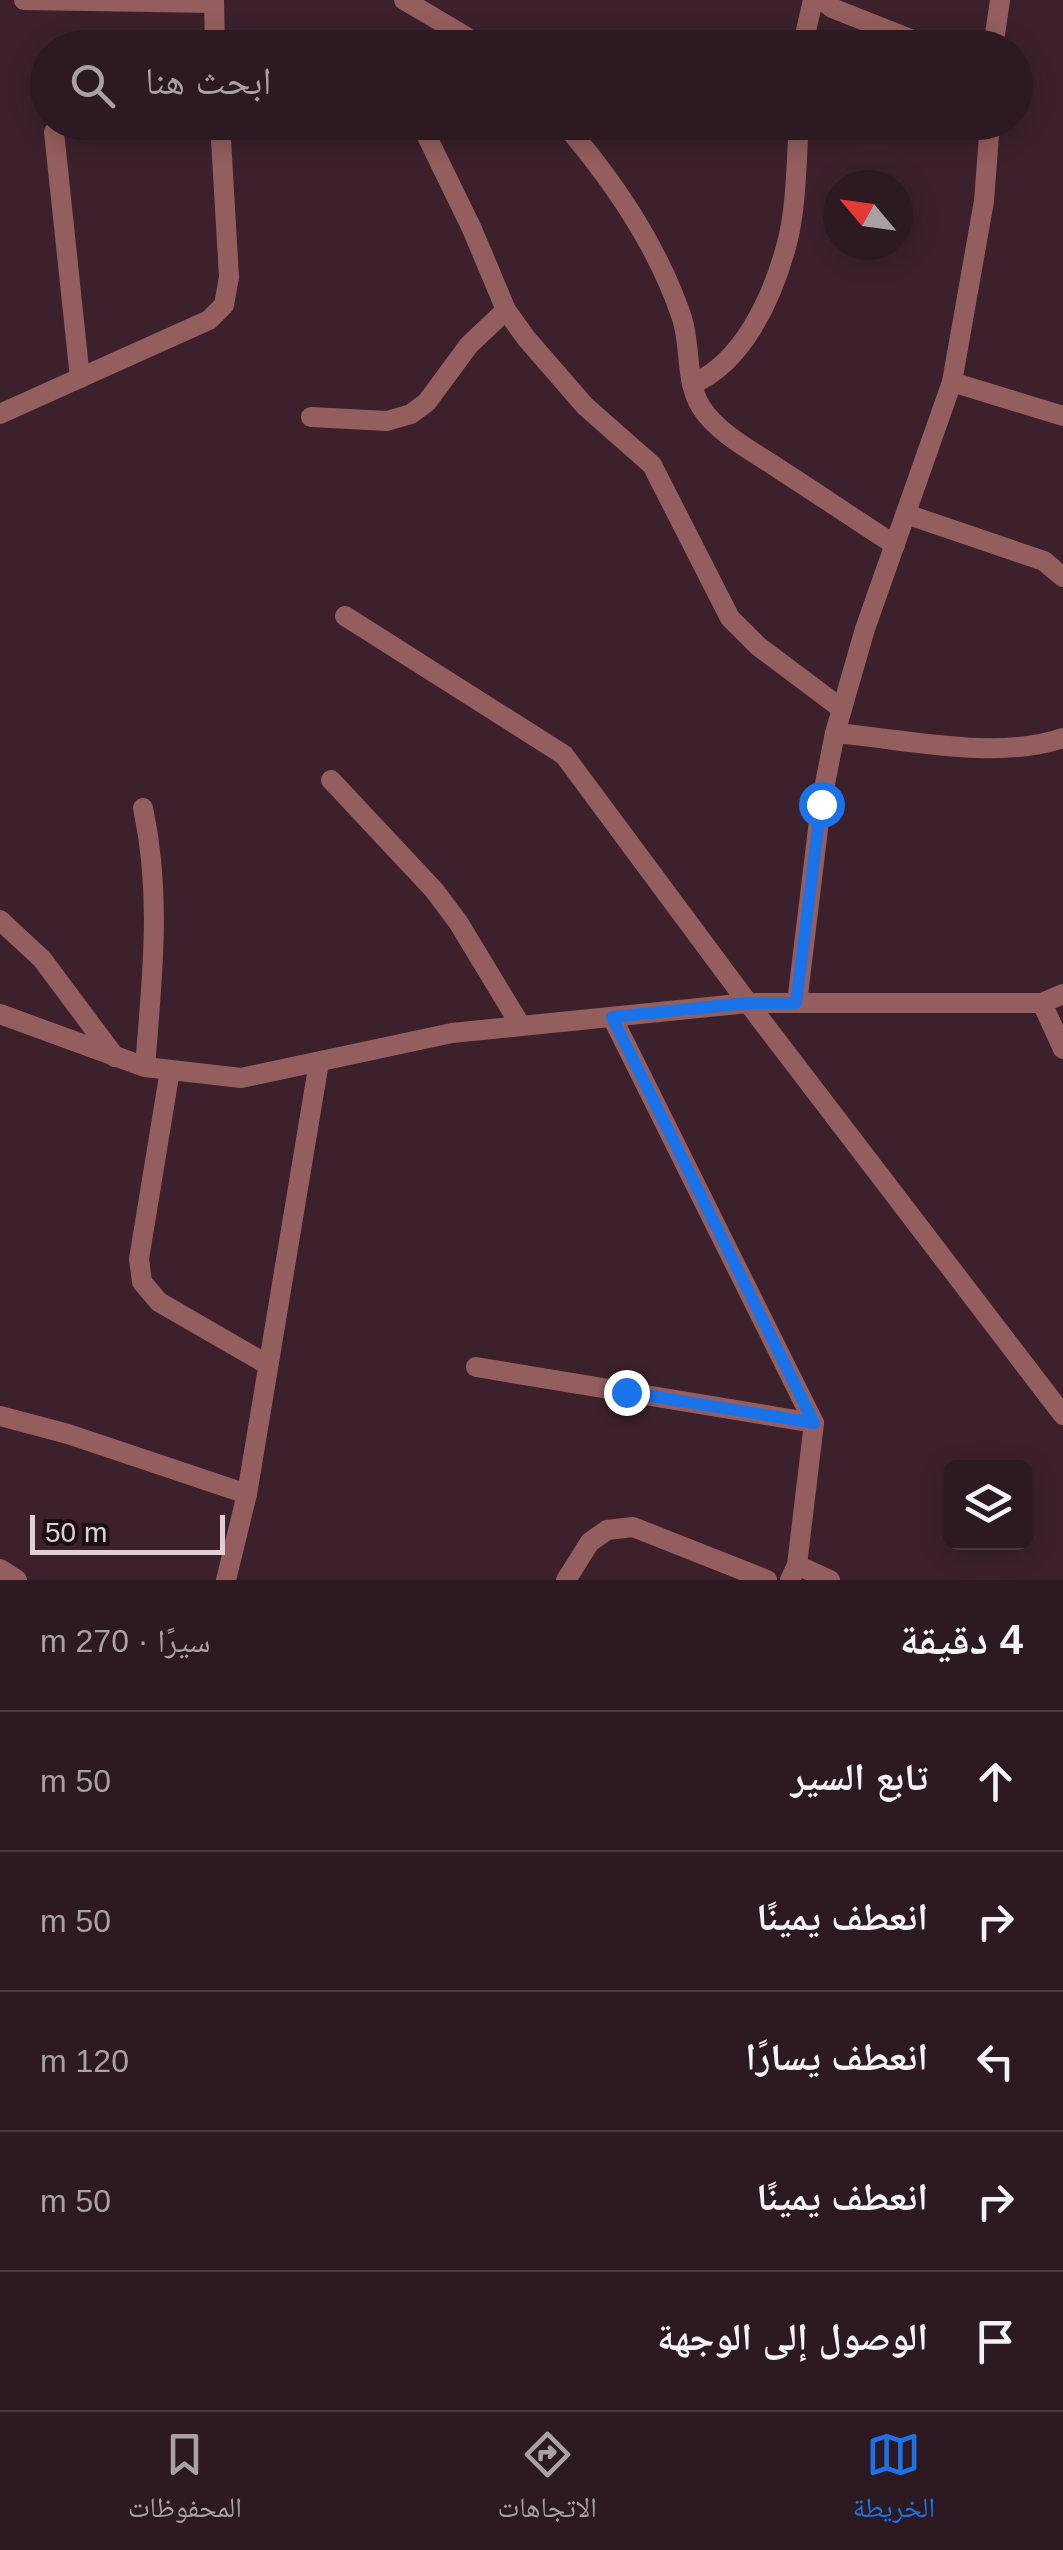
<!DOCTYPE html>
<html lang="ar">
<head>
<meta charset="utf-8">
<style>
  :root { --surface:#2d1921; --page:#39262e; --text:#f1f3f6; --muted:#a7a0a5; --line:#48383f; --accent:#1a73e8 }
  body { margin:0; font-family:Arial,"Noto Naskh Arabic",sans-serif; background:var(--page); color:var(--text); direction:rtl }
  .controls { position:absolute; right:30px; bottom:30px; display:grid; overflow:hidden; border-radius:15px; box-shadow:0 5px 25px #0003 }
  .controls button { width:90px; height:90px; display:grid; place-items:center; padding:0; border:0; border-bottom:2px solid var(--line); background:var(--surface); color:var(--text); font:50px sans-serif }
  .compass { position:absolute; left:823px; top:170px; width:90px; height:90px; border-radius:50%; background:var(--surface); box-shadow:0 5px 25px #0003; rotate:299deg }
  .scale { position:absolute; left:30px; bottom:25px; width:195px; box-sizing:border-box; padding-left:10px; border:5px solid #e2cfd6; border-top:0; font-size:28px; line-height:35px; white-space:nowrap; color:#e2cfd6; -webkit-text-stroke:8px #1b0f14; paint-order:stroke }
  .stop { position:absolute; width:30px; height:30px; margin:-22px; border:8px solid #1a73e8; border-radius:50%; background:#fff }
  .stop.end { background:#1a73e8; border-color:#fff; box-shadow:0 2px 10px #0008 }
  .list { margin:0; padding:0; list-style:none }
  h2 { display:flex; justify-content:space-between; align-items:center; height:130px; margin:0; padding:0 40px; font-size:42px }
  h2 small { font-size:32px; font-weight:400; color:var(--muted) }
  .list li { display:grid; grid-template-columns:65px 1fr auto; gap:30px; align-items:center; box-sizing:border-box; height:140px; padding:0 40px; border-top:2px solid var(--line) }
  .list b { display:block; font-size:38px; white-space:nowrap }
  .list em { font-size:32px; font-style:normal; color:var(--muted) }
  .icon { flex:none; width:55px; height:55px; fill:none; stroke:currentColor; stroke-width:2; stroke-linecap:round; stroke-linejoin:round }
  .map { position:relative; flex:none; width:1063px; height:1580px; overflow:hidden; direction:ltr }
  .search { position:absolute; background:var(--surface); box-shadow:0 5px 25px #0003; left:30px; right:30px; top:30px; height:110px; display:flex; align-items:center; gap:25px; box-sizing:border-box; padding:0 35px; border-radius:55px; color:var(--muted); font-size:38px }
  .sheet { height:830px; background:var(--surface) }
  nav { display:flex; justify-content:space-around; align-items:center; box-sizing:border-box; height:140px; border-top:2px solid var(--line); background:var(--surface); font-size:28px; color:var(--muted) }
  nav a { display:grid; justify-items:center; gap:5px }
  nav .on { color:var(--accent) }
  .map>svg:first-child { display:block }
  .lines { fill:none; stroke-linecap:round; stroke-linejoin:round }
  .minor { stroke:#955e5e; stroke-width:20 }
  .route { stroke:#1a73e8; stroke-width:12 }
</style>
</head>
<body>
<div class="map">
<svg width="1063" height="1580" viewBox="0 0 1063 1580">
  <rect width="100%" height="100%" fill="#3c212c"/>
  <g class="lines">
    <g class="minor">
      <polyline points="24,0 214,3"/>
      <polyline points="214,0 215,48"/>
      <polyline points="404,0 465,36 479,48"/>
      <polyline points="822,0 832,8 933,48"/>
      <polyline points="802,48 813,0"/>
      <polyline points="993,48 1000,0"/>
      <polyline points="420,122 472,229 506,310 526,338 585,406 652,465 730,618 758,646 842,709"/>
      <path d="M 563,122 C 613,181 657,244 682,318 C 691,346 685,381 701,407 C 718,434 754,452 779,469 C 818,494 856,520 895,545"/>
      <polyline points="54,132 80,378"/>
      <polyline points="952,382 1063,416"/>
      <path d="M 692,384 C 743,363 772,298 786,247 C 797,207 796,163 799,122"/>
      <polyline points="0,414 209,320 224,305 229,277 220,122"/>
      <polyline points="311,417 387,421 411,414 427,402 469,345 506,310"/>
      <polyline points="906,514 1044,561 1063,577"/>
      <polyline points="345,616 564,755 748,1003 1063,1415"/>
      <path d="M 835,733 C 905,739 996,761 1063,738"/>
      <polyline points="331,780 434,890 458,922 521,1026"/>
      <path d="M 143,808 C 162,897 152,977 145,1067"/>
      <polyline points="0,920 42,959 115,1057"/>
      <polyline points="797,1003 821,804 835,733 865,629 952,382 984,201 990,122"/>
      <polyline points="1042,1003 1063,1049"/>
      <polyline points="0,1014 145,1067 241,1078 452,1033 748,1003 1042,1003 1063,994"/>
      <polyline points="612,1017 814,1423 797,1565 790,1580"/>
      <polyline points="170,1070 139,1259 142,1282 159,1302 268,1365"/>
      <polyline points="476,1367 814,1423"/>
      <polyline points="0,1416 68,1434 247,1494"/>
      <polyline points="797,1565 830,1580"/>
      <polyline points="0,1569 17,1580"/>
      <polyline points="226,1580 247,1494 319,1062"/>
      <polyline points="566,1580 590,1542 607,1530 633,1527 767,1580"/>
    </g>
  </g>
  <g class="lines">
    <polyline class="route" points="626,1392 814,1423 612,1017 748,1003 796,1003 821,804"/>
  </g>
</svg>
<div class="controls">
<button><svg class="icon" aria-label="layers" viewBox="0 0 24 24"><path d="M12 4l9 5-9 5-9-5zM3 14l9 5 9-5"/></svg></button>
</div>
<svg class="compass" viewBox="-18 -18 36 36"><path d="M0-13l5 13h-10z" fill="#e53935"/><path d="M0 13l5-13h-10z" fill="#a7a0a5"/></svg>
<div class="scale">50 m</div>
<div class="stop" style="left:821px;top:804px"></div>
<div class="stop end" style="left:626px;top:1392px"></div>
<div class="search"><svg class="icon" aria-label="search" viewBox="0 0 24 24"><circle cx="10" cy="10" r="6"/><path d="M15 15l6 6"/></svg>ابحث هنا</div>
</div>
<section class="sheet">
<h2>4 دقيقة<small>سيرًا · 270 m</small></h2>
<ul class="list">
<li><svg class="icon" aria-label="ahead" viewBox="0 0 24 24"><path d="M12 20V5M6 11l6-6 6 6"/></svg><div><b>تابع السير</b></div><em>50 m</em></li>
<li><svg class="icon" aria-label="right" viewBox="0 0 24 24"><path d="M7 20v-9h11M14 6l5 5-5 5"/></svg><div><b>انعطف يمينًا</b></div><em>50 m</em></li>
<li><svg class="icon" aria-label="left" viewBox="0 0 24 24"><path d="M17 20v-9H6M10 6l-5 5 5 5"/></svg><div><b>انعطف يسارًا</b></div><em>120 m</em></li>
<li><svg class="icon" aria-label="right" viewBox="0 0 24 24"><path d="M7 20v-9h11M14 6l5 5-5 5"/></svg><div><b>انعطف يمينًا</b></div><em>50 m</em></li>
<li><svg class="icon" aria-label="arrive" viewBox="0 0 24 24"><path d="M6 21V4h12l-3 4 3 4H6"/></svg><div><b>الوصول إلى الوجهة</b></div></li>
</ul>
</section>
<nav>
<a class="on"><svg class="icon" aria-label="map" viewBox="0 0 24 24"><path d="M3 6l6-2 6 2 6-2v14l-6 2-6-2-6 2zM9 4v14M15 6v14"/></svg>الخريطة</a>
<a><svg class="icon" aria-label="directions" viewBox="0 0 24 24"><path d="M12 3l9 9-9 9-9-9zM9 14v-3h6M13 9l2 2-2 2"/></svg>الاتجاهات</a>
<a><svg class="icon" aria-label="saved" viewBox="0 0 24 24"><path d="M7 4h10v16l-5-4-5 4z"/></svg>المحفوظات</a>
</nav>
</body>
</html>
